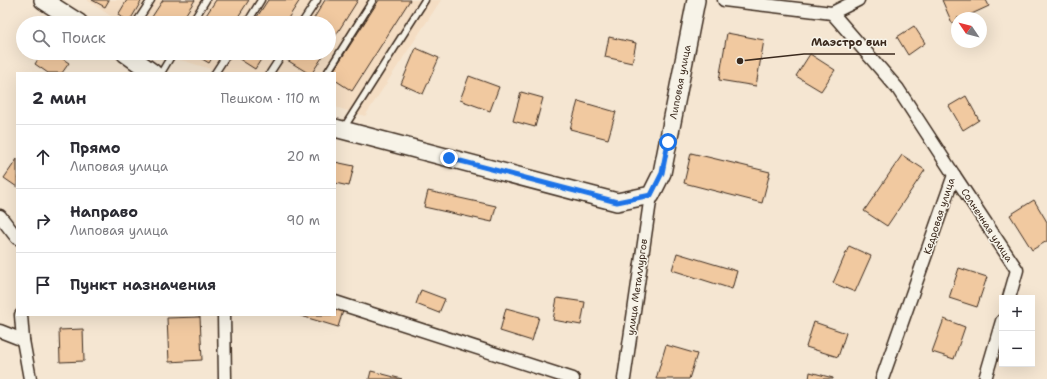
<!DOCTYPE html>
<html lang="ru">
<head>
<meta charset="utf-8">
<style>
  :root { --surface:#fff; --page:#f7f7f7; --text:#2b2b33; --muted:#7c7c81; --line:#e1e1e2 }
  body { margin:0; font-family:"Shantell Sans",sans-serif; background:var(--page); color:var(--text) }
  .controls { position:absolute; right:12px; bottom:12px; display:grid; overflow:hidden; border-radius:0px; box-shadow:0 4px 16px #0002 }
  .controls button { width:36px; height:36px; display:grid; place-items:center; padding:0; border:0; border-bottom:1px solid var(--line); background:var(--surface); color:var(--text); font:20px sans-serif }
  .compass { position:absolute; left:951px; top:12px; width:36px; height:36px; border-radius:50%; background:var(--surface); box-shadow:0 4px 16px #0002; rotate:305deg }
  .stop { position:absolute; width:12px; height:12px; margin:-9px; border:3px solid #1a73e8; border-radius:50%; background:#fff }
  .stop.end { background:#1a73e8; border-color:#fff; box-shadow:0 1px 4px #0008 }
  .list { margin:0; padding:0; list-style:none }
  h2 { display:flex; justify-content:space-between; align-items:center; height:52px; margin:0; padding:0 16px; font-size:17px }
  h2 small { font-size:13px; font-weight:400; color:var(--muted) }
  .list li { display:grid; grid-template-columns:26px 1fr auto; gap:12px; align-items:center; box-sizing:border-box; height:64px; padding:0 16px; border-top:1px solid var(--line) }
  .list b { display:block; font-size:15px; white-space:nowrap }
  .list p { margin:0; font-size:13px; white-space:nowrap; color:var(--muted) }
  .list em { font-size:13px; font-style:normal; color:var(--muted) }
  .icon { flex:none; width:22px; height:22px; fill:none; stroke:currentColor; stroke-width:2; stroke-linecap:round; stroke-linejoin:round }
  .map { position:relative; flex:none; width:1047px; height:379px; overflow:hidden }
  .search { position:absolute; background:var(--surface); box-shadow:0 4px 16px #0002; left:16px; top:16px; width:320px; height:44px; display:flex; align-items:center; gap:10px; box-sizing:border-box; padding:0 14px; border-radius:22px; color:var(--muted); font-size:15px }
  .panel { position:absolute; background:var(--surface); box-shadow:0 4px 16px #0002; left:16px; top:72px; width:320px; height:244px; border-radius:0px }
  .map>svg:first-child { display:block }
  .built { fill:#f4ddc3 }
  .building { fill:#f1c9a0; stroke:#3b2a1e }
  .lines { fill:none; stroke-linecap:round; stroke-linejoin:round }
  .lane-casing { stroke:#3b2a1e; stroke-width:9 }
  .street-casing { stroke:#3b2a1e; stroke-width:15 }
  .secondary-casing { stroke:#3b2a1e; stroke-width:20 }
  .lane { stroke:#f7f3e8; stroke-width:6 }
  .street { stroke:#f7f3e8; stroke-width:12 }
  .secondary { stroke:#f7f3e8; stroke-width:17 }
  .route { stroke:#1a73e8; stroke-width:5 }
  .labels { text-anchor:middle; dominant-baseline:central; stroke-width:3; stroke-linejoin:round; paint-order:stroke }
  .street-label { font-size:10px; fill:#3b2a1e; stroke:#f7f3e8 }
  .leader { fill:none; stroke:#3b2a1e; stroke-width:1.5 }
  .callout-dot { fill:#3b2a1e; stroke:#f7f3e8; stroke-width:1.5 }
  .callout-label { font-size:11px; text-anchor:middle; font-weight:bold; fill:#3b2a1e; stroke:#f7f3e8; stroke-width:3; stroke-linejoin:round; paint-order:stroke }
</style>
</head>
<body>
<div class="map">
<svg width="1047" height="379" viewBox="0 0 1047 379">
  <rect width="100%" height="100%" fill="#f5e6d2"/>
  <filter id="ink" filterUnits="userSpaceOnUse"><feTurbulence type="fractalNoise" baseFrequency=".025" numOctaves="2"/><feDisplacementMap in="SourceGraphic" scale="8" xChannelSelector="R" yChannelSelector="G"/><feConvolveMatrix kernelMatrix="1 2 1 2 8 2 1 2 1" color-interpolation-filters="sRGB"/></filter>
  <g filter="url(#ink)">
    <polygon class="built" points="87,0 441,0 365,116 335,107 335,73 224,73 174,58 167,53 329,53 329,23 121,23"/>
    <g class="building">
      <polygon points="92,0 109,0 105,7"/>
      <polygon points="127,0 142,0 129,22 118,15"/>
      <polygon points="163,0 195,0 180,23 148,23"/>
      <polygon points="216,0 249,0 234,23 201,23"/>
      <polygon points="268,0 300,0 285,23 253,23"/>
      <polygon points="325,0 358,0 329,46 329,23 311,23"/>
      <polygon points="379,0 410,0 352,91 335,80 335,73 332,73"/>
      <polygon points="942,0 986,0 989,6 963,18 957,18 957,21 952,23"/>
      <polygon points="914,26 925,43 908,55 897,37"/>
      <polygon points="727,33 764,40 756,86 719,80"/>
      <polygon points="609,37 636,43 632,63 605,57"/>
      <polygon points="416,48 439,58 423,94 401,84"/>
      <polygon points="42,53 54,53 69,63 62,73 48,73 35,64"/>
      <polygon points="192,53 215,53 209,63"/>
      <polygon points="234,53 265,53 255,69 233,55"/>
      <polygon points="292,53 325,53 312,73 308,73 287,60"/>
      <polygon points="810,54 835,70 821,91 796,76"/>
      <polygon points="469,76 499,87 490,111 460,100"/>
      <polygon points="521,92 543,98 535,127 513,121"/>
      <polygon points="966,96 979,120 963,130 949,106"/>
      <polygon points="578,101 616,112 608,139 570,129"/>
      <polygon points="691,153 770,172 762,203 684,183"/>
      <polygon points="902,155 925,170 887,226 864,211"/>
      <polygon points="17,159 17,187 4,178"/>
      <polygon points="335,162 354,166 349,186 335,183"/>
      <polygon points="428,191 496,206 492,222 424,207"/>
      <polygon points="1034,200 1047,222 1047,241 1032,250 1010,215"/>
      <polygon points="849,246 871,256 855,292 833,283"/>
      <polygon points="677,253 737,271 732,289 672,270"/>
      <polygon points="959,268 987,277 977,307 949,298"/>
      <polygon points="421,290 445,299 439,313 416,304"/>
      <polygon points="557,298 585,302 581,325 553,320"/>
      <polygon points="506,308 539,317 532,341 500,331"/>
      <polygon points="335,309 343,311 338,327 298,315 335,315"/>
      <polygon points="200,317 202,360 169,362 167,318"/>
      <polygon points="944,319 965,327 954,359 932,352"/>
      <polygon points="814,322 846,333 838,357 806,347"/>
      <polygon points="83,329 84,361 60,362 59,330"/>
      <polygon points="666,345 697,354 689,379 656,379"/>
      <polygon points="371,371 402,379 369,379"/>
      <polygon points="810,372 833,378 833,379 809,379"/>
    </g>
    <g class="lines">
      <defs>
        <g id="lane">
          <polyline points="136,23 151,0"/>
          <polyline points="192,23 206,0"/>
          <polyline points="247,23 261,0"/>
          <polyline points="302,23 317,0"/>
          <polyline points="161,73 173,53"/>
          <polyline points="215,73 228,53"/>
          <polyline points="270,73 283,53"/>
          <polyline points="327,73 373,0"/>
          <polyline points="343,129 425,0"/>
        </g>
        <g id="street">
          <polyline points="724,0 832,13 858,0"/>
          <polyline points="832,13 898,89 954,175 882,379"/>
          <polyline points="954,175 1017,270 1009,298"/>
          <polyline points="0,216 17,238"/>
          <polyline points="335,302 573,379"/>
          <polyline points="21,315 23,340 30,379"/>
          <polyline points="224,315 225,379"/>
          <polyline points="0,331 23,340"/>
          <polyline points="624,379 651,195"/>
          <polyline points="985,379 1002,321"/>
        </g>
        <g id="secondary">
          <polyline points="43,0 79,23"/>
          <polyline points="125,53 153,73"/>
          <polyline points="335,128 617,202 651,195 662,173 696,0"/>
        </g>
      </defs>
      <use href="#lane" class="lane-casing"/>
      <use href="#street" class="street-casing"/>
      <use href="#secondary" class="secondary-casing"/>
      <use href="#lane" class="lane"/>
      <use href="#street" class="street"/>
      <use href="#secondary" class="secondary"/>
    </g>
  </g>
  <g class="lines" filter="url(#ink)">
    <polyline class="route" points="449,158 617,202 651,195 662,173 668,142"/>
  </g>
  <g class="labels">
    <g class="street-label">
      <text transform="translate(680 82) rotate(-79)">Липовая улица</text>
      <text transform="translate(939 216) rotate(-72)">Кедровая улица</text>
      <text transform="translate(987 225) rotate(57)">Солнечная улица</text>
      <text transform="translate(637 287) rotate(-82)">улица Металлургов</text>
    </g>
  </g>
  <path class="leader" d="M740 61L804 54H895"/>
  <circle class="callout-dot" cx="740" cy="61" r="4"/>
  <g class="callout-label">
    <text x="849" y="46">Маэстро вин</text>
  </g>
</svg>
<div class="controls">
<button>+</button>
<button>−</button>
</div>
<svg class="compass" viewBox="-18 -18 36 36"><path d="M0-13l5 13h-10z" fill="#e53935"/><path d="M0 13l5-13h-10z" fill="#7c7c81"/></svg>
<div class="stop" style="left:668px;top:142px"></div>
<div class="stop end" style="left:449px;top:158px"></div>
<div class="search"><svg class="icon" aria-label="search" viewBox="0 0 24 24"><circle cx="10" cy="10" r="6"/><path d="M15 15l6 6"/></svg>Поиск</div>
<section class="panel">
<h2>2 мин<small>Пешком · 110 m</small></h2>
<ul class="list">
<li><svg class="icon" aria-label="ahead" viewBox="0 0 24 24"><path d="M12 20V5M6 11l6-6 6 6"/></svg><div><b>Прямо</b><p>Липовая улица</p></div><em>20 m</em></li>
<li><svg class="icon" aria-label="right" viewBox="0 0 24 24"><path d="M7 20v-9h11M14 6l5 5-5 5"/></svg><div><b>Направо</b><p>Липовая улица</p></div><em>90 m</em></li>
<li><svg class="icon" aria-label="arrive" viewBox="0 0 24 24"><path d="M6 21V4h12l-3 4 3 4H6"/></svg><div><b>Пункт назначения</b></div></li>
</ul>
</section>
</div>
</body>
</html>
